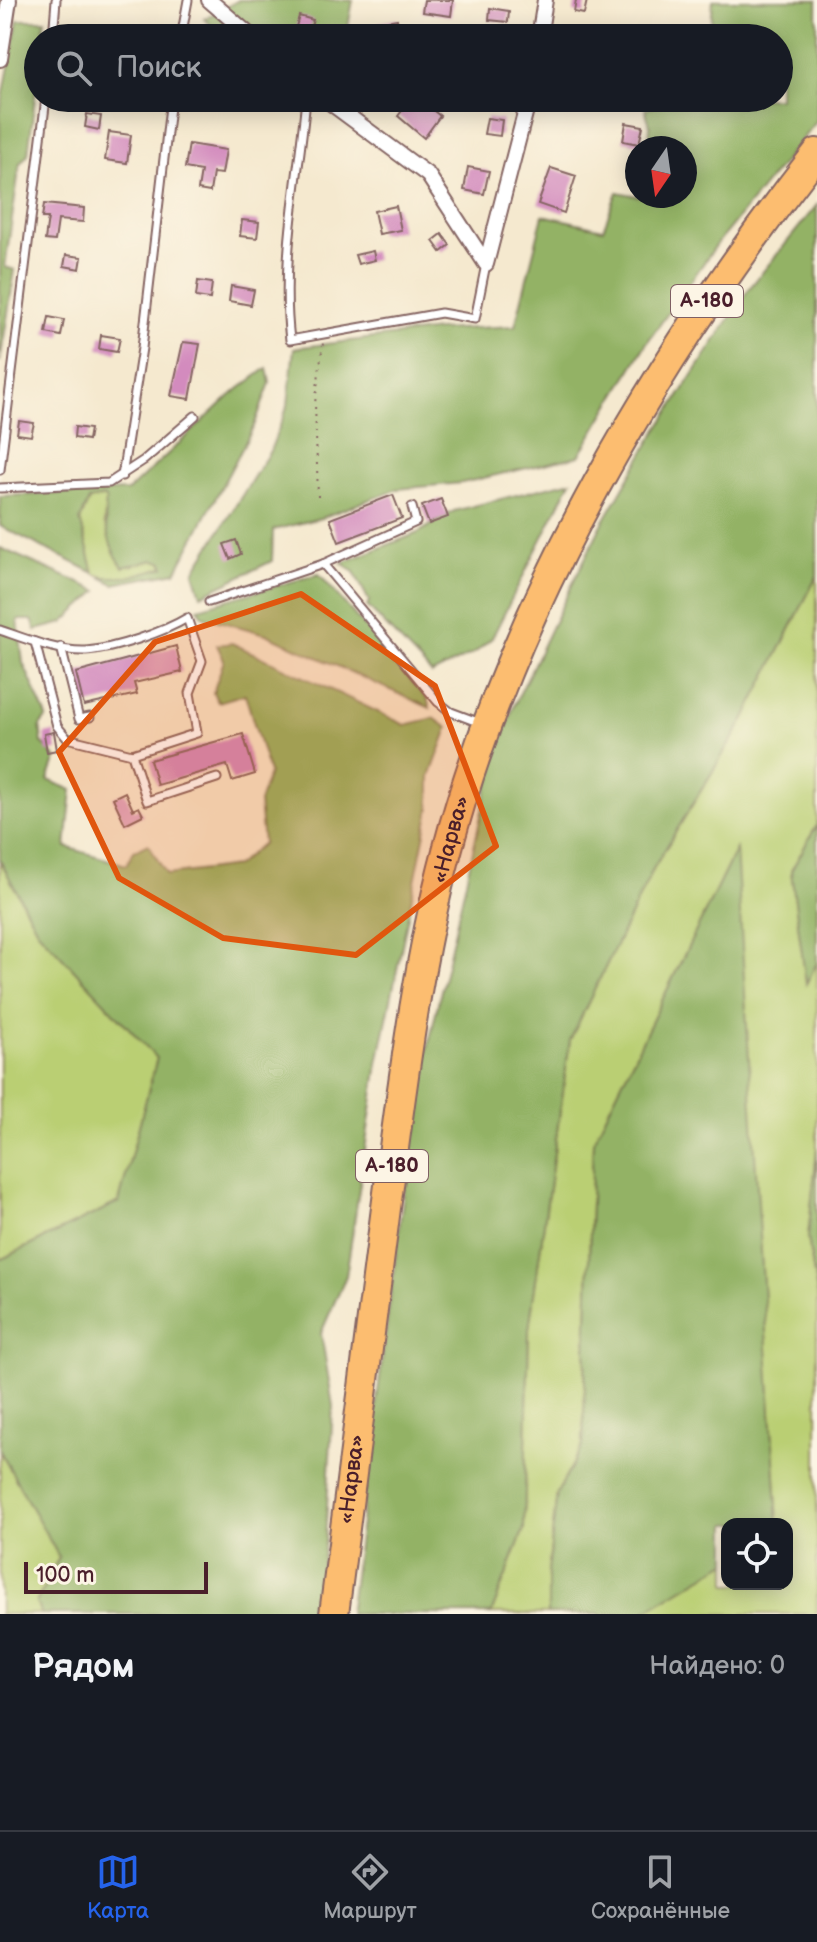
<!DOCTYPE html>
<html lang="ru">
<head>
<meta charset="utf-8">
<style>
  :root { --surface:#171b24; --page:#242831; --text:#f1f3f6; --muted:#9ea1a6; --line:#363941; --accent:#2563eb }
  body { margin:0; font-family:"Balsamiq Sans",sans-serif; background:var(--page); color:var(--text) }
  .controls { position:absolute; right:24px; bottom:24px; display:grid; overflow:hidden; border-radius:16px; box-shadow:0 4px 20px #0003 }
  .controls button { width:72px; height:72px; display:grid; place-items:center; padding:0; border:0; border-bottom:2px solid var(--line); background:var(--surface); color:var(--text); font:40px sans-serif }
  .compass { position:absolute; left:625px; top:136px; width:72px; height:72px; border-radius:50%; background:var(--surface); box-shadow:0 4px 20px #0003; rotate:193deg }
  .scale { position:absolute; left:24px; bottom:20px; width:184px; box-sizing:border-box; padding-left:8px; border:4px solid #4a1f2b; border-top:0; font-size:22px; line-height:28px; white-space:nowrap; color:#4a1f2b; -webkit-text-stroke:6px #fcf5e5; paint-order:stroke }
  .list { margin:0; padding:0; list-style:none }
  h2 { display:flex; justify-content:space-between; align-items:center; height:104px; margin:0; padding:0 32px; font-size:34px }
  h2 small { font-size:26px; font-weight:400; color:var(--muted) }
  .icon { flex:none; width:44px; height:44px; fill:none; stroke:currentColor; stroke-width:2; stroke-linecap:round; stroke-linejoin:round }
  .map { position:relative; flex:none; width:817px; height:1614px; overflow:hidden }
  .search { position:absolute; background:var(--surface); box-shadow:0 4px 20px #0003; left:24px; right:24px; top:24px; height:88px; display:flex; align-items:center; gap:20px; box-sizing:border-box; padding:0 28px; border-radius:44px; color:var(--muted); font-size:30px }
  .sheet { height:216px; background:var(--surface) }
  nav { display:flex; justify-content:space-around; align-items:center; box-sizing:border-box; height:112px; border-top:2px solid var(--line); background:var(--surface); font-size:22px; color:var(--muted) }
  nav a { display:grid; justify-items:center; gap:4px }
  nav .on { color:var(--accent) }
  .map>svg:first-child { display:block }
  .green { fill:#bacf73; stroke:#82774f; stroke-width:2 }
  .forest { fill:#93b265; stroke:#6e6848; stroke-width:2 }
  .building { fill:#d38bbe }
  .lines { fill:none; stroke-linecap:round; stroke-linejoin:round }
  .lane-casing { stroke:#866664; stroke-width:11 }
  .street-casing { stroke:#866664; stroke-width:18 }
  .highway-casing { stroke:#866664; stroke-width:32 }
  .path { stroke:#866664; stroke-width:2; stroke-dasharray:2 6; stroke-linecap:butt }
  .lane { stroke:#fff; stroke-width:7 }
  .street { stroke:#fff; stroke-width:14 }
  .highway { stroke:#fcbd6f; stroke-width:28 }
  .marked { fill:#e0560e; fill-opacity:0.2; stroke:#e0560e; stroke-width:6; stroke-linejoin:round }
  .labels { text-anchor:middle; dominant-baseline:central; stroke-width:6; stroke-linejoin:round; paint-order:stroke }
  .shield { fill:#fcf5e5; stroke:#7f5f63; stroke-width:2 }
  .shield-label { font-size:20px; font-weight:bold; fill:#4a1f2b }
  .street-label { font-size:22px; fill:#4a1f2b; stroke:#fcf5e5 }
</style>
</head>
<body>
<div class="map">
<svg width="817" height="1614" viewBox="0 0 817 1614">
  <rect width="100%" height="100%" fill="#fcf5e5"/>
  <filter id="ink" filterUnits="userSpaceOnUse"><feTurbulence type="fractalNoise" baseFrequency=".0125" numOctaves="2"/><feDisplacementMap in="SourceGraphic" scale="16" xChannelSelector="R" yChannelSelector="G"/><feConvolveMatrix kernelMatrix="1 2 1 2 8 2 1 2 1" color-interpolation-filters="sRGB"/></filter>
  <filter id="wash" filterUnits="userSpaceOnUse"><feTurbulence type="fractalNoise" baseFrequency=".006" numOctaves="4" result="noise"/><feDisplacementMap in="SourceGraphic" scale="32" xChannelSelector="R" yChannelSelector="G"/><feGaussianBlur stdDeviation="1.8" result="paint"/><feColorMatrix in="noise" values="0 0 0 0 0 0 0 0 0 0 0 0 0 0 0 0 0 1.4 0 .05"/><feComposite in="paint" operator="in"/></filter>
  <g filter="url(#wash)">
    <rect width="100%" height="100%" fill="#f5e9cf"/>
    <g class="green">
      <path d="M 103,497 L 106,500 L 104,523 L 123,567 L 155,560 L 163,562 L 164,568 C 146,577 112,583 94,573 L 80,520 L 89,500 Z"/>
      <polygon points="817,576 817,825 791,871 806,982 817,963 817,1150 808,1237 817,1294 817,1614 640,1614 727,1562 727,1584 787,1584 787,1524 778,1524 735,851 593,1142 583,1446 557,1493 548,1572 548,1614 491,1614 524,1529 529,1329 570,1040 653,869 744,720"/>
      <polygon points="0,860 37,930 157,1058 119,1202 0,1260"/>
      <polygon points="0,1451 59,1557 37,1603 41,1614 0,1614"/>
    </g>
    <g class="forest">
      <polygon points="239,0 353,0 346,38 228,38 204,19"/>
      <polygon points="713,0 817,0 817,121 720,240 646,344 579,456 462,483 397,489 321,518 273,530 272,561 201,595 194,572 270,451 288,405 294,348 438,330 515,326 543,215 603,229 617,192 643,197 685,196 685,148 649,148 650,125 645,109 662,105 666,98 779,98 779,38 703,38 711,26"/>
      <polygon points="18,20 45,20 42,38 38,38 38,73 28,154 20,163 5,267 15,270 0,362 0,112"/>
      <polygon points="817,205 817,576 744,720 653,869 570,1040 529,1329 524,1529 491,1614 349,1614 416,1100 492,767 513,708 551,628 601,526 651,440 748,290"/>
      <path d="M 267,368 L 270,383 L 254,426 L 176,572 L 114,584 L 101,577 L 128,577 L 164,567 L 163,562 L 154,560 L 123,567 C 108,546 103,525 106,500 L 103,497 L 89,500 L 80,520 L 94,573 L 0,526 L 0,496 L 128,491 L 231,395 Z"/>
      <polygon points="571,481 492,638 476,652 432,674 367,606 369,601 354,572 342,563 418,533 454,511"/>
      <polygon points="0,548 98,591 63,623 36,630 32,620 18,620 23,663 47,717 40,726 42,743 56,758 48,780 72,790 66,847 126,865 134,851 148,844 167,875 236,866 263,843 259,802 269,773 245,694 218,702 213,693 224,660 217,645 232,643 405,725 434,718 448,728 430,777 430,808 378,1063 346,1276 321,1333 333,1406 325,1541 316,1614 41,1614 36,1603 59,1557 0,1451 0,1260 119,1202 157,1058 37,930 0,860"/>
      <polygon points="319,574 427,699 430,708 266,634 204,617 198,608"/>
      <polygon points="817,825 817,963 806,984 791,871"/>
      <polygon points="736,849 778,1524 727,1524 727,1562 640,1614 548,1614 548,1572 557,1493 583,1446 593,1142"/>
      <polygon points="817,1150 817,1294 808,1237"/>
    </g>
    <g id="blocks">
      <g class="building">
        <polygon points="424,0 453,0 451,16 422,12"/>
        <polygon points="576,0 587,0 584,14 574,12"/>
        <polygon points="490,8 509,11 508,22 489,20"/>
        <polygon points="299,16 313,20 307,38 294,34"/>
        <polygon points="397,19 400,38 380,38 377,23"/>
        <polygon points="412,98 418,98 440,116 424,138 398,116"/>
        <polygon points="87,114 101,116 99,130 85,127"/>
        <polygon points="487,118 502,120 500,136 484,134"/>
        <polygon points="626,123 643,126 639,144 623,141"/>
        <polygon points="109,132 131,135 127,163 105,160"/>
        <polygon points="189,144 226,150 222,174 213,173 210,192 198,190 201,171 185,168"/>
        <polygon points="468,167 489,171 484,194 464,190"/>
        <polygon points="551,168 576,176 564,213 538,204"/>
        <polygon points="44,204 84,208 83,222 58,220 55,241 45,240 48,218 42,218"/>
        <polygon points="396,206 401,230 379,234 374,211"/>
        <polygon points="242,220 259,222 257,238 240,236"/>
        <polygon points="442,234 450,245 441,252 433,241"/>
        <polygon points="373,251 375,260 358,264 355,255"/>
        <polygon points="66,255 82,257 80,269 64,266"/>
        <polygon points="198,281 212,283 210,299 196,297"/>
        <polygon points="231,286 254,290 251,305 229,301"/>
        <polygon points="49,317 64,320 61,336 46,333"/>
        <polygon points="101,335 120,338 117,352 99,349"/>
        <polygon points="183,342 200,344 190,399 171,396"/>
        <polygon points="19,421 34,423 31,436 17,434"/>
        <polygon points="75,427 90,429 88,440 74,438"/>
        <polygon points="393,495 402,518 339,542 330,519"/>
        <polygon points="441,499 448,517 429,524 422,506"/>
        <polygon points="236,540 241,554 230,559 224,544"/>
        <polygon points="176,646 182,672 134,683 137,694 84,706 76,673"/>
        <polygon points="54,732 57,750 47,752 44,734"/>
        <polygon points="243,734 255,774 232,781 227,765 157,785 150,760"/>
        <polygon points="125,792 133,810 139,807 143,815 125,824 113,798"/>
      </g>
    </g>
  </g>
  <g filter="url(#ink)">
    <use href="#blocks" fill-opacity="0" stroke="#866664" stroke-width="2"/>
    <g class="lines">
      <defs>
        <g id="lane">
          <polyline points="53,38 56,0"/>
          <polyline points="181,38 188,0"/>
          <path d="M 306,98 C 299,179 280,258 290,340 L 441,313 L 475,319 L 486,264"/>
          <polyline points="0,470 46,98"/>
          <polyline points="122,476 142,348 171,98"/>
          <polyline points="0,488 109,483 144,460 195,416"/>
          <polyline points="323,564 438,702 451,712 483,724"/>
          <polyline points="209,602 323,564 416,522 412,507"/>
          <path d="M 0,630 C 26,639 58,652 86,651 C 114,649 164,632 187,618 L 202,661 L 190,693 L 197,733 L 132,754"/>
          <polyline points="35,642 57,726 67,738 132,754"/>
          <polyline points="61,647 79,719 90,717"/>
          <polyline points="132,754 147,801 217,778"/>
        </g>
        <g id="street">
          <polyline points="209,0 253,38"/>
          <polyline points="539,38 545,0"/>
          <polyline points="0,59 9,0"/>
          <polyline points="324,98 428,175 486,264 529,98"/>
        </g>
        <g id="highway">
          <path id="s1" d="M 334,1614 C 351,1479 369,1343 386,1208 C 402,1089 416,968 447,851 C 514,598 657,358 817,153"/>
        </g>
      </defs>
      <use href="#lane" class="lane-casing"/>
      <use href="#street" class="street-casing"/>
      <use href="#highway" class="highway-casing"/>
      <polyline class="path" points="318,497 315,403 323,343"/>
      <use href="#lane" class="lane"/>
      <use href="#street" class="street"/>
      <use href="#highway" class="highway"/>
    </g>
  </g>
  <path class="marked" d="M 301,594 L 435,686 L 496,846 L 356,955 L 223,938 L 119,878 L 59,752 L 155,642 Z"/>
  <g class="labels">
    <g class="shield">
      <rect x="671" y="285" width="72" height="32" rx="6"/>
      <rect x="356" y="1150" width="72" height="32" rx="6"/>
    </g>
    <g class="shield-label">
      <text x="707" y="301">А-180</text>
      <text x="392" y="1166">А-180</text>
    </g>
    <g class="street-label">
      <text stroke="none"><textPath href="#s1" startOffset="784">«Нарва»</textPath></text>
      <text stroke="none"><textPath href="#s1" startOffset="136">«Нарва»</textPath></text>
    </g>
  </g>
</svg>
<div class="controls">
<button><svg class="icon" aria-label="locate" viewBox="0 0 24 24"><circle cx="12" cy="12" r="6"/><path d="M12 2v4M12 18v4M2 12h4M18 12h4"/></svg></button>
</div>
<svg class="compass" viewBox="-18 -18 36 36"><path d="M0-13l5 13h-10z" fill="#e53935"/><path d="M0 13l5-13h-10z" fill="#9ea1a6"/></svg>
<div class="scale">100 m</div>
<div class="search"><svg class="icon" aria-label="search" viewBox="0 0 24 24"><circle cx="10" cy="10" r="6"/><path d="M15 15l6 6"/></svg>Поиск</div>
</div>
<section class="sheet">
<h2>Рядом<small>Найдено: 0</small></h2>
<ul class="list">
</ul>
</section>
<nav>
<a class="on"><svg class="icon" aria-label="map" viewBox="0 0 24 24"><path d="M3 6l6-2 6 2 6-2v14l-6 2-6-2-6 2zM9 4v14M15 6v14"/></svg>Карта</a>
<a><svg class="icon" aria-label="directions" viewBox="0 0 24 24"><path d="M12 3l9 9-9 9-9-9zM9 14v-3h6M13 9l2 2-2 2"/></svg>Маршрут</a>
<a><svg class="icon" aria-label="saved" viewBox="0 0 24 24"><path d="M7 4h10v16l-5-4-5 4z"/></svg>Сохранённые</a>
</nav>
</body>
</html>
